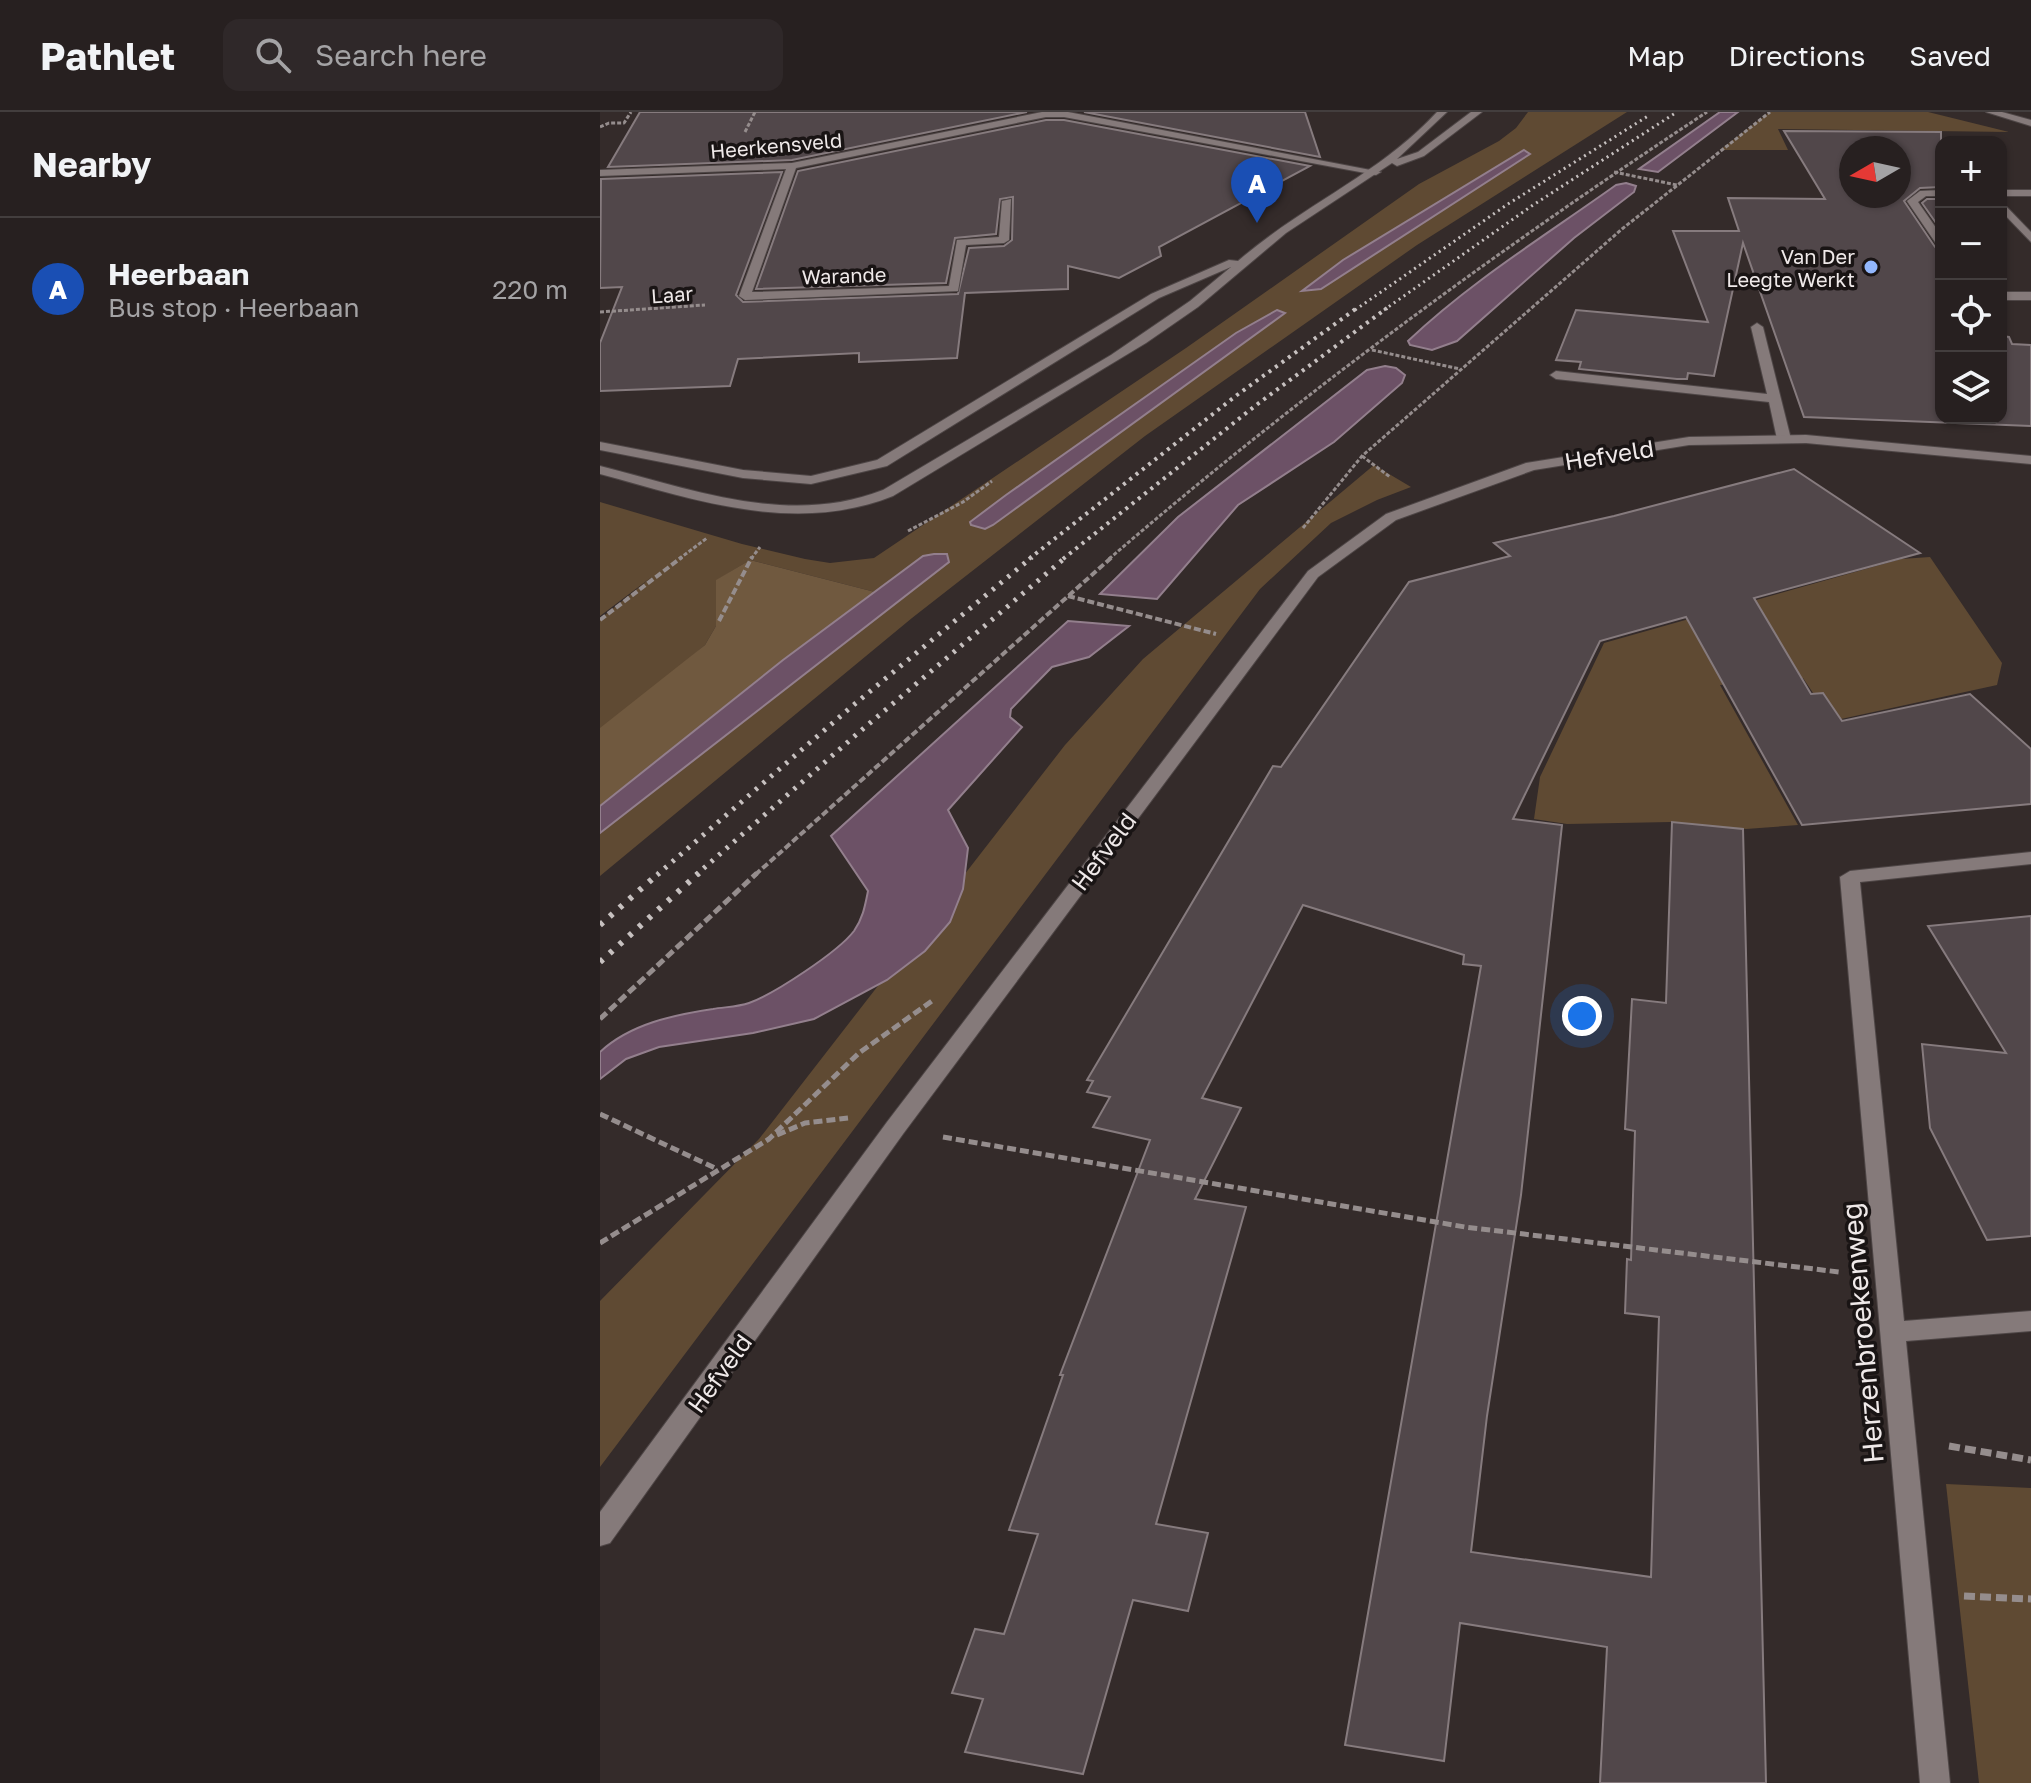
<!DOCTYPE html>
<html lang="en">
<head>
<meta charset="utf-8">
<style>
  :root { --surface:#272020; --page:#2f2829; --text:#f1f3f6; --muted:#a4a3a5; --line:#433e3e; --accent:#92b7fd }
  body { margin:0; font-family:"Golos Text",sans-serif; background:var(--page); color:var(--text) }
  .controls { position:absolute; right:24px; top:24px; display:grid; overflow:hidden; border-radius:16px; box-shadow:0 2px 6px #0004 }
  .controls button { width:72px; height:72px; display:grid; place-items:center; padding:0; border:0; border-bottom:2px solid var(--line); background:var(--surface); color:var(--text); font:40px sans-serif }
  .compass { position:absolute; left:1239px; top:24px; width:72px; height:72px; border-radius:50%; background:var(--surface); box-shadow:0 2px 6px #0004; rotate:261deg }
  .you { position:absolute; left:982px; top:904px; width:28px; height:28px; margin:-20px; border:6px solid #fff; border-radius:50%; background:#1a73e8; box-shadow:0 0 0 12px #1a73e833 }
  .badge { display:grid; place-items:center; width:52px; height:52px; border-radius:50%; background:var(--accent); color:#fff; font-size:26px; font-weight:700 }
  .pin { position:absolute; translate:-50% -66px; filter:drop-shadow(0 2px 4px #0008) }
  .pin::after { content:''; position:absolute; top:42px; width:28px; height:24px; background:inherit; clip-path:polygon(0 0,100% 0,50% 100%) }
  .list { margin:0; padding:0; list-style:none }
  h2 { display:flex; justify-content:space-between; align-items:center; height:104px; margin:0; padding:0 32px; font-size:34px }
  h2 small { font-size:26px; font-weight:400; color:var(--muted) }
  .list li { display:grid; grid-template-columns:52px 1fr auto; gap:24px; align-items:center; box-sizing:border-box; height:144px; padding:0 32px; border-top:2px solid var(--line) }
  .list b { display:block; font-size:30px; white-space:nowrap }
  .list p { margin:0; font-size:26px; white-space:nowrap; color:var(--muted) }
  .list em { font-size:26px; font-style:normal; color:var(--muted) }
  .icon { flex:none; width:44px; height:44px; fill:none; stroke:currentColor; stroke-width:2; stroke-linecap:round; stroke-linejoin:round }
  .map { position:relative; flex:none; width:1431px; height:1671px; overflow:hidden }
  header { display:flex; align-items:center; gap:48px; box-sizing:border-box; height:112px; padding:0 40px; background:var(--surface); border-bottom:2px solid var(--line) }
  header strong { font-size:38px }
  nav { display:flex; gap:44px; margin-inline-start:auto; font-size:28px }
  .search { width:560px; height:72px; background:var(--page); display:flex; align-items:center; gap:20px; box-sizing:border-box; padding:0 28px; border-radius:16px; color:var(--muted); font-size:30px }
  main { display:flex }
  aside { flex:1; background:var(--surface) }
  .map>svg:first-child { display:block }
  .green { fill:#5f4a33 }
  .forest { fill:#70593f }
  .water { fill:#6c5166; stroke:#937f8d; stroke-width:2 }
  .building { fill:#51474a; stroke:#867b7e; stroke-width:2; fill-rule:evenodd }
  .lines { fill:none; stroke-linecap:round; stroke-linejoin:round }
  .pedestrian-casing { stroke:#4e4646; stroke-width:2 }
  .minor-casing { stroke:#4e4646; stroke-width:2 }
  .tertiary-casing { stroke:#4e4646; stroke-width:2 }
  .path-far3 { stroke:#958d8d; stroke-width:3; stroke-dasharray:4 2; stroke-linecap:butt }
  .path-far2 { stroke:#958d8d; stroke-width:4; stroke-dasharray:7 3; stroke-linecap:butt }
  .path-far1 { stroke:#958d8d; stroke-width:5; stroke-dasharray:9 4; stroke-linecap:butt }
  .path { stroke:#958d8d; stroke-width:7; stroke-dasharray:11 5; stroke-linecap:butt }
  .pedestrian { fill:#857a7a; fill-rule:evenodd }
  .minor { fill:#857a7a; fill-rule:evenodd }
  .tertiary { fill:#857a7a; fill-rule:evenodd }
  .rail-far3 { stroke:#c7c1c0; stroke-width:3; stroke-dasharray:2 4; stroke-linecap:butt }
  .rail-far2 { stroke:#c7c1c0; stroke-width:4; stroke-dasharray:3 5; stroke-linecap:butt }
  .rail-far1 { stroke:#c7c1c0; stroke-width:5; stroke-dasharray:3 7; stroke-linecap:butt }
  .rail { stroke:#c7c1c0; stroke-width:6; stroke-dasharray:4 9; stroke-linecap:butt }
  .poi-dot { fill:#92b7fd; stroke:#191414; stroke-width:3 }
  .labels { text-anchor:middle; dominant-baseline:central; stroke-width:7; stroke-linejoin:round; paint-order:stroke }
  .far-street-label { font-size:20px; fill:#efe9e9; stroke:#191414 }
  .far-poi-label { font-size:20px; fill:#efe9e9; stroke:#191414; text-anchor:end }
  .street-label { font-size:24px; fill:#efe9e9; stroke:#191414 }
  .near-street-label { font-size:28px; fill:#efe9e9; stroke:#191414 }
</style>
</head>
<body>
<header>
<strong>Pathlet</strong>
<div class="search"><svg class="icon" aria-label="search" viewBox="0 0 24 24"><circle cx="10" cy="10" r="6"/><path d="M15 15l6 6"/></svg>Search here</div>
<nav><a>Map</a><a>Directions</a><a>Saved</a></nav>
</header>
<main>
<aside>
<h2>Nearby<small></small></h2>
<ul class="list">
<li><span class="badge" style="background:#1a4fb4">A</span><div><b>Heerbaan</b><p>Bus stop · Heerbaan</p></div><em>220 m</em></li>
</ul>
</aside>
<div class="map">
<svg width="1431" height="1671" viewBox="0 0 1431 1671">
  <rect width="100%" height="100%" fill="#342b2a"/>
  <g class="green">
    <polygon points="928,0 1027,0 817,133 545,324 312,506 0,764 0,721 72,663 323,444 275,480 150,448 117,468 116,514 105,533 0,622 0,507 53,464 0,504 0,390 142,432 205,447 230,451 274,446 586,236 819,72 899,29 916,16"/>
    <polygon points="1170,0 1328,0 1409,20 1178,17 1188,38 1120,38"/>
    <polygon points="774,353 811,375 777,388 731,411 660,477 0,1355 0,1189 159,1027 465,633 543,547"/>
    <polygon points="1330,445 1402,551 1397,573 1232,609 1203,566 1120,573 1198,713 1146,717 1071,710 967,712 934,707 940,665 1004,531 1301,447"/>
    <polygon points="1346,1372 1431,1376 1431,1671 1379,1671"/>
  </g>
  <polygon class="forest" points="150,448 275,480 183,548 0,694 0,616 105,533 116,514 116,468"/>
  <g class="water">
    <polygon points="1120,0 1138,0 1058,60 1039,57"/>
    <polygon points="924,38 930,42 721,177 702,179 743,148"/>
    <path d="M 1026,71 L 1036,74 L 1034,80 L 974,126 L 857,229 L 832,238 L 810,233 L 808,229 C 870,170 946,123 1016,73 Z"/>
    <polygon points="677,198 685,201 393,413 385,417 371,413 370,410 406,383 636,221"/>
    <polygon points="785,254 796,256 805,263 802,271 734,330 638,393 557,487 500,482 578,405 767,258"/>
    <polygon points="334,442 347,442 349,450 0,721 0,694 183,548 323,444"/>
    <path d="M 468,509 L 529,514 L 489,545 L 452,555 L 411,597 L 410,605 L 422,615 L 348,698 L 368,736 L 363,777 L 350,810 L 325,839 L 287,868 L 214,907 L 153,921 L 59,935 L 26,947 L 0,967 L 0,940 C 30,912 73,903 113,897 C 124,895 138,895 149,891 C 174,882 238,840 254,819 C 263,806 265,794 268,779 L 231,724 Z"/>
  </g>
  <g class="building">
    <polygon points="40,0 427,0 192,48 8,55"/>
    <polygon points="484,0 705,0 720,45"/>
    <polygon points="446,8 464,8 710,54 559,135 561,144 519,166 468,154 468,177 365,181 357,246 259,250 259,241 138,247 130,274 0,279 0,231 22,175 0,176 1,67 182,60 136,183 143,190 358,182 369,136 404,134 412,128 413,85 400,87 396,122 355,126 346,171 156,177 198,59"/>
    <path d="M 1184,19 L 1341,20 L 1341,75 L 1320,76 L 1304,89 L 1335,135 L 1341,137 L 1341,306 L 1401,306 L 1401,224 L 1409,225 L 1412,232 L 1431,233 L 1431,314 L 1204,305 L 1143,131 L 1114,264 L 1088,261 L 1087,267 L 1077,267 L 979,257 L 981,250 L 956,248 L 976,198 L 1108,210 L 1073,119 L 1139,119 L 1128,86 L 1225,87 ZM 1251,36 L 1299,36 L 1299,84 L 1251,84 Z"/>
    <polygon points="1327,87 1341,87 1341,118 1322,91"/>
    <polygon points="1194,357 1320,441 1154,486 1211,582 1223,581 1242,609 1370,582 1431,637 1431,692 1202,713 1086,505 1000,529 913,707 962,713 921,1083 887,1304 871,1440 1051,1465 1059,1205 1025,1201 1027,1147 1031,1148 1035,1019 1025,1017 1032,887 1066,891 1072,710 1143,717 1166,1671 1000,1671 1007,1535 860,1511 844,1649 745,1633 881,854 863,852 864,843 703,793 602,986 641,996 595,1087 646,1095 556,1412 608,1421 588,1499 533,1488 483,1662 365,1640 383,1587 352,1581 375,1517 404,1522 438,1422 409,1418 463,1263 460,1263 550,1028 493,1015 510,985 487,980 493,969 487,968 673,654 681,655 809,470 910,444 894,431 1014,404"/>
    <polygon points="1431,804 1431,1124 1387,1128 1330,1016 1322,932 1406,941 1328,814"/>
  </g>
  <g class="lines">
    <defs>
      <polygon id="pedestrian" points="1157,211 1163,215 1191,327 1189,330 1177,327 1169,290 956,267 950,263 956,259 1167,282 1151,215"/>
      <g id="minor">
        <polygon points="442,0 468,0 781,60 776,63 464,5 446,5 196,56 152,180 349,174 357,128 399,125 402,89 411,87 409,128 404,131 366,133 358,179 145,188 139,184 186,57 0,64 0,58 192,51"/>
        <polygon points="1341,78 1341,84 1326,84 1318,90 1341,123 1341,134 1337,133 1307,89 1320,79"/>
        <rect x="1401" y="78" width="30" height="6"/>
        <polygon points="1401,89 1431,120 1431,130 1401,99"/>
        <rect x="1401" y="180" width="30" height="8"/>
        <polygon points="1206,323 1431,344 1431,352 1206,331 1089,333 934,358 796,408 718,465 303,1022 10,1431 0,1434 0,1400 287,1010 708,459 786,402 926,351 1089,325"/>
        <polygon points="1431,740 1431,752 1260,770 1304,1209 1431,1199 1431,1219 1306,1229 1350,1671 1320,1671 1240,765 1250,759"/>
      </g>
      <g id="tertiary">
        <path d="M 837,0 L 847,0 L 797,47 L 818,40 L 871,0 L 882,0 L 824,44 L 797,54 L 792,51 L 686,121 L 598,195 L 546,231 L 293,384 C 195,423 96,388 0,362 L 0,354 C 92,377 189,415 283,378 L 511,243 L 590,189 L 631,155 L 559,186 L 287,354 L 211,372 L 143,366 L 0,338 L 0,330 L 143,358 L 211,364 L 277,348 L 551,182 L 629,148 L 638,149 C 701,94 780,62 837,0 Z"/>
        <polygon points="1386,0 1402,0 1431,8 1431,14"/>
      </g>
    </defs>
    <use href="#pedestrian" class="pedestrian-casing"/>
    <use href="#minor" class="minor-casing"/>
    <use href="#tertiary" class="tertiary-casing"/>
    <g class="path-far3">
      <polyline points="0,15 9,11 24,11 31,0"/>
      <polyline points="145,20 155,0"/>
      <polyline points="1014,60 1077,73"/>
      <polyline points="0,200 105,193"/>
      <polyline points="772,238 860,257"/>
      <polyline points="762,344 790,365"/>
      <polyline points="703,416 762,344 1022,117 1170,0"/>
      <polyline points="308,419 363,390 392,369"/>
      <polyline points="79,447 107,426"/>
      <polyline points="151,447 160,435"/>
      <path d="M 509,447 C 698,284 899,137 1107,0"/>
    </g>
    <g class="path-far2">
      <polyline points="468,484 616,522"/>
      <polyline points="0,508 82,445"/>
      <polyline points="119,509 152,445"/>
      <polyline points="155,763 512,445"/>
    </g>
    <g class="path-far1">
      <polyline points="0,907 157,761"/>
      <polyline points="0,1002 117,1057"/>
      <polyline points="177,1023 205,1011 248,1006"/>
      <polyline points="343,1025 865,1115 1239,1160"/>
      <polyline points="0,1131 169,1027 259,941 332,889"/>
    </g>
    <g class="path">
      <polyline points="1349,1334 1431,1348"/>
      <polyline points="1364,1484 1431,1487"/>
    </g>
    <use href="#pedestrian" class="pedestrian"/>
    <use href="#minor" class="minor"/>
    <use href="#tertiary" class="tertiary"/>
    <g class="rail-far3">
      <polyline points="755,198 908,92 1048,4"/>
      <polyline points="784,198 933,93 1077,0"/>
    </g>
    <g class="rail-far2">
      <polyline points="429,447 637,283 757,196"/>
      <polyline points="463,447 655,294 787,196"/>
    </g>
    <g class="rail-far1">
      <polyline points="57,763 250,596 432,445"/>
      <polyline points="96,763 257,622 466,445"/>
    </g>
    <g class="rail">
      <polyline points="0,813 59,761"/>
      <polyline points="0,850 99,761"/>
    </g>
  </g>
  <circle class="poi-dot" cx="1271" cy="155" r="8"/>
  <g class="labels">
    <g class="far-street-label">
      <text transform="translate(176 33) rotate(-5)">Heerkensveld</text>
      <text transform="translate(244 163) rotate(-2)">Warande</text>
      <text transform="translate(72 182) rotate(-4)">Laar</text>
    </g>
    <g class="far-poi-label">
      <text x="1255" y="144">Van Der<tspan x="1255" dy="23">Leegte Werkt</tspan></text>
    </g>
    <g class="street-label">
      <text transform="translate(1009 342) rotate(-9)">Hefveld</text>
      <text transform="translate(503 739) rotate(-53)">Hefveld</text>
      <text transform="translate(119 1261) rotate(-54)">Hefveld</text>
    </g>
    <g class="near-street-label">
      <text transform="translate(1262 1221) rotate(-95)">Herzenbroekenweg</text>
    </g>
  </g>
</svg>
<div class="controls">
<button>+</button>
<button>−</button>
<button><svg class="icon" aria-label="locate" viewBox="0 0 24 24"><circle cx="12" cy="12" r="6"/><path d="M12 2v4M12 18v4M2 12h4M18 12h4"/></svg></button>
<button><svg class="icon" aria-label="layers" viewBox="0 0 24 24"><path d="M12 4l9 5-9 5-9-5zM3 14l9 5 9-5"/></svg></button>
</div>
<svg class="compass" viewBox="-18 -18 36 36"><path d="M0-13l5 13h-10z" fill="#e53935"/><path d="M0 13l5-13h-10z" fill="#a4a3a5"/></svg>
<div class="you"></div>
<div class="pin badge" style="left:657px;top:111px;background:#1a4fb4">A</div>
</div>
</main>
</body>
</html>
